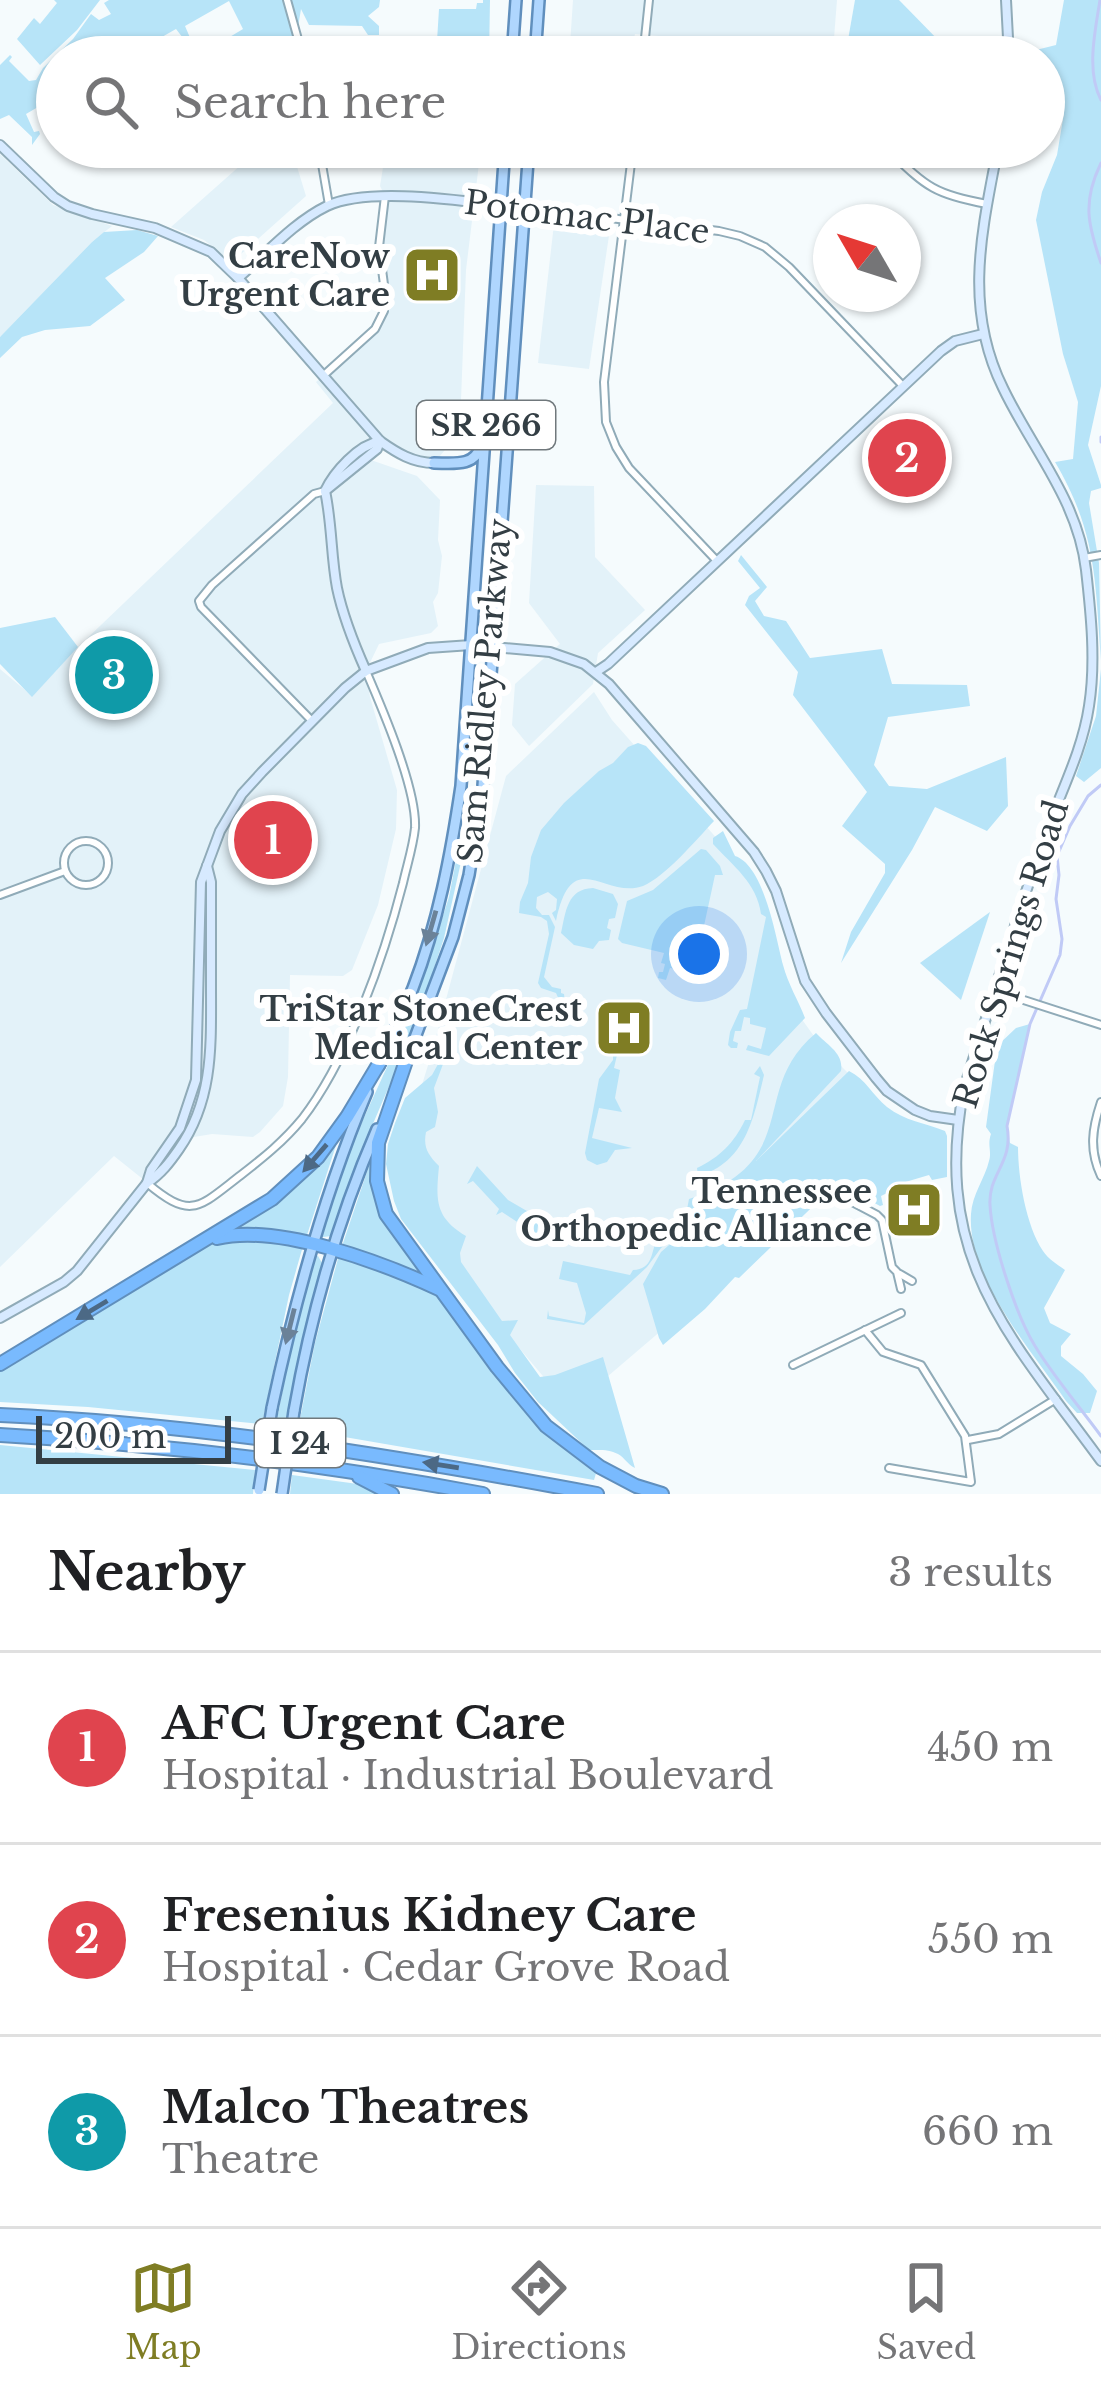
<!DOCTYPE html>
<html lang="en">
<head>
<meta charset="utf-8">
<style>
  :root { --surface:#fff; --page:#f2f2f2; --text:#202124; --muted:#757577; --line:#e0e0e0; --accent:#7f7d24 }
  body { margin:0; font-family:"Libre Baskerville",serif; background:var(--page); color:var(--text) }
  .compass { position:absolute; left:813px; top:204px; width:108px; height:108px; border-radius:50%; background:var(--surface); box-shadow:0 3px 9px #0004; rotate:309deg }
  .scale { position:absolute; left:36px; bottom:30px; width:195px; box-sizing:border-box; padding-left:12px; border:6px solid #333e44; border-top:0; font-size:33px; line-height:42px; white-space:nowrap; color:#333e44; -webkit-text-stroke:9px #fff; paint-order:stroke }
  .you { position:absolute; left:699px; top:954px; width:42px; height:42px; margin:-30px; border:9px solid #fff; border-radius:50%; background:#1a73e8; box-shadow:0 0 0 18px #1a73e833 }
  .badge { display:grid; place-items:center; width:78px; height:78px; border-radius:50%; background:var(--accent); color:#fff; font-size:39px; font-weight:700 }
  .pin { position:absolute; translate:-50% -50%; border:6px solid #fff; box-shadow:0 3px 12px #0006 }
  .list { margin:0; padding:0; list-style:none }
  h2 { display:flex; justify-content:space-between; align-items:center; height:156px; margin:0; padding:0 48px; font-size:51px }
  h2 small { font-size:39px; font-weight:400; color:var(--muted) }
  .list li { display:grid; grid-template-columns:78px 1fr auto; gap:36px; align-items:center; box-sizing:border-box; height:192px; padding:0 48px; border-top:3px solid var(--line) }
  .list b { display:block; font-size:45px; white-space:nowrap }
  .list p { margin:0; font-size:39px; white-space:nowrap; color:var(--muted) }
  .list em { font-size:39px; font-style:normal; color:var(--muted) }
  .icon { flex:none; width:66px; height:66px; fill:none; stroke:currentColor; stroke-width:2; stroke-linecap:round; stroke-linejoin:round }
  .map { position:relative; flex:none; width:1101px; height:1494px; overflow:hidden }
  .search { position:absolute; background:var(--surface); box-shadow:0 3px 9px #0004; left:36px; right:36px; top:36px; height:132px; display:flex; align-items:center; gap:30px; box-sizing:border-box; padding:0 42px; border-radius:66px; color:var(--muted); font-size:45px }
  .sheet { height:732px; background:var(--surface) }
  nav { display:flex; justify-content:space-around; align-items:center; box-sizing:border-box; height:168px; border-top:3px solid var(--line); background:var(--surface); font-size:33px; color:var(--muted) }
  nav a { display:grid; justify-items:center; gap:6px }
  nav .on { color:var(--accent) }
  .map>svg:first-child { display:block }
  .built { fill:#e3f2f9 }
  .green { fill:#b7e4f8 }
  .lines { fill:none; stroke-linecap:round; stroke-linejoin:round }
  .stream { stroke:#c0caf6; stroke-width:3 }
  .street-casing { stroke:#90abb8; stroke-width:10 }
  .secondary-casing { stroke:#90abb8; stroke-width:12 }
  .primary-casing { stroke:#608fbd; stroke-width:14 }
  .highway-casing { stroke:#608fbd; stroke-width:16 }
  .street { stroke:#fff; stroke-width:6 }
  .secondary { stroke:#d7eaff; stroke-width:8 }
  .primary { stroke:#afd6fe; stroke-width:9 }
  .highway { stroke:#79bafe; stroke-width:12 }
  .primary-bridge-casing { stroke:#608fbd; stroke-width:14; stroke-linecap:butt }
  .primary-bridge { stroke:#afd6fe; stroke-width:9 }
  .oneway { fill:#6b8298 }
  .oneway2 { fill:#4c6985 }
  .labels { text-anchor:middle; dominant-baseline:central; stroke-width:12; stroke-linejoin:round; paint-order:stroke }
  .shield { fill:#fff; stroke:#70787c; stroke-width:3 }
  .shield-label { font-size:30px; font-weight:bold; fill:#333e44 }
  .street-label { font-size:33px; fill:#333e44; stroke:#fff }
  .poi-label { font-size:33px; font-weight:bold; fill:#333e44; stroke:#fff; text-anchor:end }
</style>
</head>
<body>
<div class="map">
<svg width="1101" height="1494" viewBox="0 0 1101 1494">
  <rect width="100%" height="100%" fill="#f5fbfd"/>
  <g class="built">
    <polygon points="573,0 837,0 833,51 635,34 632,48 606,49 570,45"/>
    <polygon points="261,147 291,147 306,196 232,262 204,240 171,227"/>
    <polygon points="422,147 481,147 466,270 460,426 455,438 434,463 423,463 381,442 368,459 417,476 440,500 438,540 442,556 438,593 433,602 438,626 431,633 379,644 366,671 370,697 397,790 396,829 378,905 352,970 343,976 290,975 288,1077 283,1106 260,1132 253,1137 212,1134 194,1137 154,1188 114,1156 0,1267 0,669 32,696 78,647 333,403 316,382 375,329 384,311 379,247 385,196 380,186 385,155 394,153 421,155"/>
    <polygon points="0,154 53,205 112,226 93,241 0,337"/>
    <polygon points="554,224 610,229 589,369 538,363"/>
    <polygon points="536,485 594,486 595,557 645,610 598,653 593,684 529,746 512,725 515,684 560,644 529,603"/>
    <polygon points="594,692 612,720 751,877 767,911 796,1011 821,1046 858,1083 669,1324 587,1394 553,1388 412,1221 399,1158 430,1059 506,776"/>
  </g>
  <g class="green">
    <polygon points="54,0 100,0 77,30 40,65 17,39 34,18 40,24 57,3"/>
    <polygon points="109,0 380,0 379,7 368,16 379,26 379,35 368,35 362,26 309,25 301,9 293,57 252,57 244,36 227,43 229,50 225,51 223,41 243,29 229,1 185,26 191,40 198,46 186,52 183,38 176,29 132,54 133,57 57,57 57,96 26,114 34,132 39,131 40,134 32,145 32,137 9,115 0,119 0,65 10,55 12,57 9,61 29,81 36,80 43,68 73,39 91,14 99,20 111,14 104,3"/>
    <polygon points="483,0 490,0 489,57 436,57 439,9 476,9 477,3 483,3"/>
    <polygon points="855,0 899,0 945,47 944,57 845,57"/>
    <path d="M 1064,0 L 1101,0 L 1101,386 L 1088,445 L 1101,485 L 1101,488 L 1091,491 L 1089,503 L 1099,563 L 1101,660 C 1095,581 1097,533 1055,462 L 1073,459 L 1078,402 L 1063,354 L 1036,220 L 1042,192 L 1057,155 L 1064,113 L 1057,98 L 1044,99 L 1044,57 L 1024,57 L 1024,53 L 1056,45 Z"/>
    <polygon points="137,230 158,236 144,252 105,278 125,300 90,326 45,330 22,337 0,358 0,337 92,242 104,232"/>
    <polygon points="741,555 767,587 755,601 764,616 786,621 810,658 882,649 892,684 967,685 970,706 888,717 874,765 889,786 927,789 1006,757 1008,806 987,831 935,807 912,850 841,963 851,932 885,873 885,864 842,826 867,792 793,695 798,672 745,605 749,596 760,588 738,561"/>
    <polygon points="55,617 78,647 32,697 0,664 0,628"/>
    <polygon points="1101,669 1101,768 1084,782 1076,776 1096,716"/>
    <path d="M 638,743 L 646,746 L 714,821 C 697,839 665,877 643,886 C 605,900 572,843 556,921 L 552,913 L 556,910 L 557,899 L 548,892 L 537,897 L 536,908 L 542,915 L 549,915 L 555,927 L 544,977 L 552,987 L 561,989 L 561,993 L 564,994 L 565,1003 L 560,1002 L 556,993 L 541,988 L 538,983 L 549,934 L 547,921 L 541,917 L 519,913 L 520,902 L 528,883 L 531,857 L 541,830 L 564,803 L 599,771 L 613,763 L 628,747 Z"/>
    <path d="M 723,831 L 735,856 C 764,865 776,938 783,965 C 788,984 798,1000 805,1018 L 769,1056 L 746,1050 L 748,1045 L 761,1049 L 766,1028 L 750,1024 L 750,1018 L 744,1017 L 741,1031 L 735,1031 L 733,1041 L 738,1043 L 737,1048 L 731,1048 L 728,1045 L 730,1032 L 740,1010 L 747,1009 L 766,917 L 761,914 C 757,883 733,866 713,844 L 713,838 Z"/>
    <polygon points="465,844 444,938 415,1026 369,1133 332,1236 323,1237 321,1232 347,1155 412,1012 449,897 459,845"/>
    <polygon points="701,849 706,850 720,866 723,875 715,875 694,972 670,968 666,980 658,978 659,972 663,972 665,964 661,963 664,953 622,943 618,939 627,901 653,890"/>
    <path d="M 593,888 L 613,894 L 618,904 L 615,918 L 609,919 L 607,928 L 611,930 L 609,940 L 599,941 L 593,949 L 574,945 L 561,933 C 566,911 567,889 593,888 Z"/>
    <polygon points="990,912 961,1000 920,963"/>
    <path d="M 1030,1024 L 1007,1127 L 1010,1143 L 1018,1147 C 1018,1177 1026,1226 1043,1251 C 1048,1259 1057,1264 1065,1270 L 1044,1308 L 1050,1323 L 1071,1334 L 1061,1346 L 1061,1356 L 1083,1374 L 1097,1391 L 1090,1413 L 1077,1413 L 1066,1401 C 1032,1351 967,1278 971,1214 C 972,1195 985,1178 989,1161 C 992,1151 987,1145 991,1134 L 986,1127 L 997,1046 L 1016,1028 Z"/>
    <path d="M 816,1033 C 827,1045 844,1053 841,1071 L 756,1161 L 849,1071 C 866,1079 873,1096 887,1107 C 905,1121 925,1123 945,1131 L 947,1136 L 947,1177 L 932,1180 L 929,1175 L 892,1186 L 891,1191 L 881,1196 L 883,1205 L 880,1206 L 856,1193 L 853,1197 L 848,1195 L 850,1186 L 840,1180 L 739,1278 L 735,1277 L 705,1309 L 663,1345 L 659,1338 L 643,1284 L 661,1252 L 683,1233 L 696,1209 L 726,1189 L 699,1203 L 685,1220 L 689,1199 C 806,1161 747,1090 816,1033 Z"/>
    <path d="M 454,1035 L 434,1088 L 438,1112 L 435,1127 L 426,1132 C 423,1147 428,1155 439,1166 C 436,1199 434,1217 466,1236 L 460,1253 L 461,1262 L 502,1321 L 518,1320 L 510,1335 L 540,1377 L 555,1375 L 603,1357 L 635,1468 C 627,1464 625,1458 618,1454 C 609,1449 599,1450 589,1450 L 538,1402 L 515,1373 L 498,1345 L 401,1219 L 394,1201 L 386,1164 L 388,1144 L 395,1123 L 405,1098 L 432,1075 Z"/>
    <polygon points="618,1036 620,1042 614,1068 620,1070 615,1098 622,1112 599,1108 592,1138 632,1148 615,1150 607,1162 597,1165 587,1160 585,1153 599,1079 613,1060 613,1043"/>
    <path d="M 760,1066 L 764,1075 C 754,1117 746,1163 698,1176 L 697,1168 C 720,1157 734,1143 745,1120 L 751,1120 L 760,1077 L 754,1074 Z"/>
    <polygon points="338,1139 307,1235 236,1228 237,1226"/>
    <polygon points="371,1160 374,1162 377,1190 422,1274 342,1246"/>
    <polygon points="477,1166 508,1200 539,1218 536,1239 536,1234 502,1212 496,1215 499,1209 473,1181 467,1184"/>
    <polygon points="231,1237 303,1246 289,1295 262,1424 88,1407 0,1402 0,1368 206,1245"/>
    <path d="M 657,1238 L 674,1238 L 661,1248 L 647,1267 L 584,1325 L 547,1319 L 548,1310 L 549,1316 L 584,1323 L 586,1313 L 577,1283 L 559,1279 L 563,1261 L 630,1275 L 633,1270 C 653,1269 651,1253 657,1238 Z"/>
    <polygon points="339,1255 434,1291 517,1398 597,1470 594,1480 298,1429 315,1343"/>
    <polygon points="318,1256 322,1263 302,1339 286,1425 276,1424 299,1307 314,1257"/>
    <polygon points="0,1445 255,1470 253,1494 0,1494"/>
    <polygon points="292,1475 365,1485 386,1494 290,1494"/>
  </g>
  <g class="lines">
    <g class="stream">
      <path d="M 1100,0 C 1095,32 1086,71 1101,100"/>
      <path d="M 1101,163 C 1082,202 1088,225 1101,263"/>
      <polyline points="1101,437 1101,442"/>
      <path d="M 1101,785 L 1088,796 L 1070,826 L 1057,856 L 1059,875 L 1056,899 L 1062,939 L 1060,955 L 1030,1024 L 1007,1126 C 1014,1163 988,1173 990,1205 C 992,1242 1016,1315 1035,1346 C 1054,1377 1079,1406 1101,1436"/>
    </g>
    <defs>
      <g id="street">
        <polyline points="287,0 303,57"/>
        <polyline points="535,52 577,57"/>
        <polyline points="643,57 649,0"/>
        <polyline points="319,147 329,205"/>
        <polyline points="633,147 604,382 606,422 616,447 629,468 716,560"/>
        <path d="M 885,147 C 925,185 931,194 987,204"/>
        <polyline points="526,208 719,231 740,236 765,247 789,267 902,385"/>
        <polyline points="324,375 375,329 384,311 385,292 379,247 385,196"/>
        <polyline points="1084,558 1101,555"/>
        <polyline points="312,721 201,607 199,601 212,585 314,494 325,491"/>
        <circle cx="86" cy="863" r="22"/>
        <polyline points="0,895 65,871"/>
        <polyline points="996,991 1101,1025"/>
        <path d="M 1101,1102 C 1092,1129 1089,1150 1101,1176"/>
        <path d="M 147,1183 C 192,1221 199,1207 241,1175 C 263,1158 284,1141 302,1119 C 349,1058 384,957 403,883 C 407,865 413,847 415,828 C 417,789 382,708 366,671"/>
        <polyline points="841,1196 877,1215 882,1220 892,1267 897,1272 901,1289"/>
        <polyline points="900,1274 912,1281"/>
        <polyline points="865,1330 883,1352 921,1365 965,1436 971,1482 889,1468"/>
        <polyline points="793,1365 901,1313"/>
        <polyline points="968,1440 999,1434 1056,1399"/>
      </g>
      <g id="secondary">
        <polyline points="1006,0 1009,57"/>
        <path d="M 0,145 L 54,197 L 68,206 L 92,214 L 155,228 L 211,252 L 238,278 L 380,441 C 397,453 413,463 434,463"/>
        <path d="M 998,147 C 982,231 963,307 1003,388 C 1032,449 1078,500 1086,570 C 1091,614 1096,662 1089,706 C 1082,754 1057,799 1042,844 C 1014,925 990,1007 964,1088 C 931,1257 1008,1334 1101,1461"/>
        <path d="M 238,278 C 266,254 294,222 327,206 C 372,185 474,203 526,208"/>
        <polyline points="325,491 377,449 380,441"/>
        <path d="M 366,671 C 354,644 343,617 337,588 C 331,556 332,523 325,491 C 334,472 358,445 380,441"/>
        <polyline points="596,672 608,664 941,351 955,341 983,334"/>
        <polyline points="147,1183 151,1170 180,1128 196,1080 201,882 220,831 242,794 262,772 345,688 366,671 428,648 471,645 550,652 584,664 609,684 754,852 766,871 776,891 805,981 826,1013 876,1078 887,1091 915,1110 930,1116 958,1120"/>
        <path d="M 0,1318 L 64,1282 L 77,1271 L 147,1183 C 161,1174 170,1162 179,1149 C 214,1099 211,1044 211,985 C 211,951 211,916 211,882 L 207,866"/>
      </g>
      <g id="primary">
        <polyline points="512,57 516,0"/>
        <polyline points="535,57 539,0"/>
        <path d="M 434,463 C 452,463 475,467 480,447"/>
        <polyline points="405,1064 453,937 469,875 483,786 529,147"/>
        <path d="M 379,1066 C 390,1040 402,1014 413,988 C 438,923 451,854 461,786 L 505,147"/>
        <path d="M 272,1408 C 295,1300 324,1194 367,1092"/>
        <path d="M 294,1411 C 311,1314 338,1219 377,1129"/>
      </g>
      <g id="highway">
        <polyline points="407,1058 378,1143 377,1181 386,1214 497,1367 546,1426 600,1467 636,1486 662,1494"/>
        <path d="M 217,1238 C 278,1223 383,1263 439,1289"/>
        <polyline points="0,1364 272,1199 318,1157 347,1117 380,1062"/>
        <path d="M 0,1415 C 201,1424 400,1457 597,1494"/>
        <path d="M 0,1435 C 162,1444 323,1464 483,1494"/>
        <polyline points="359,1477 392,1494"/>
      </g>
    </defs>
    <use href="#street" class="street-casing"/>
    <use href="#secondary" class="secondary-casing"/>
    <use href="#primary" class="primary-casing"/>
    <use href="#highway" class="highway-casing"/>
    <use href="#street" class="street"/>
    <use href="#secondary" class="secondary"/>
    <use href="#primary" class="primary"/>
    <use href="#highway" class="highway"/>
    <defs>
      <g id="primary-bridge">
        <polyline points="259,1490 272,1408"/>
        <polyline points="282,1494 294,1411"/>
      </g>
    </defs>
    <use href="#primary-bridge" class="primary-bridge-casing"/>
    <use href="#primary-bridge" class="primary-bridge"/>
  </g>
  <defs><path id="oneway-solid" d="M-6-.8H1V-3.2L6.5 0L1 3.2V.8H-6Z" transform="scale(3)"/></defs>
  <g class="oneway">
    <use href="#oneway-solid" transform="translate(431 928) rotate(106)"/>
    <use href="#oneway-solid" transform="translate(290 1326) rotate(104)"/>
  </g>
  <g class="oneway2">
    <use href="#oneway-solid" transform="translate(315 1158) rotate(131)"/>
    <use href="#oneway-solid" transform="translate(92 1310) rotate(149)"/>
    <use href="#oneway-solid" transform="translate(441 1465) rotate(-171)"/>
  </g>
  <defs>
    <symbol id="hospital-square" viewBox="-11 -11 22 22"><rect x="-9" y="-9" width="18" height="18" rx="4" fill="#7f7d24" stroke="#fff"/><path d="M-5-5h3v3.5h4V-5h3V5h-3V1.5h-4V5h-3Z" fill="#fff"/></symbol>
  </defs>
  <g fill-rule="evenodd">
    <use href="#hospital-square" x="399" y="242" width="66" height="66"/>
    <use href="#hospital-square" x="591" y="995" width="66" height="66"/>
    <use href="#hospital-square" x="881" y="1177" width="66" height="66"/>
  </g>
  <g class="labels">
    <g class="shield">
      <rect x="417" y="401" width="138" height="48" rx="9"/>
      <rect x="255" y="1419" width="90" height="48" rx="9"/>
    </g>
    <g class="shield-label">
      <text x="486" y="425">SR 266</text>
      <text x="300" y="1443">I 24</text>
    </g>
    <g class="street-label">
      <text transform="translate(587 217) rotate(7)">Potomac Place</text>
      <text transform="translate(485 691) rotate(-85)">Sam Ridley Parkway</text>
      <text transform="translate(1011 954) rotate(-73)">Rock Springs Road</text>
    </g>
    <g class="poi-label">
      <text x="390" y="256">CareNow<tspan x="390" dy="38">Urgent Care</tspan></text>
      <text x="582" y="1009">TriStar StoneCrest<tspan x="582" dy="38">Medical Center</tspan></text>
      <text x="872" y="1191">Tennessee<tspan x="872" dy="38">Orthopedic Alliance</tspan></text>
    </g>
  </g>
</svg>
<svg class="compass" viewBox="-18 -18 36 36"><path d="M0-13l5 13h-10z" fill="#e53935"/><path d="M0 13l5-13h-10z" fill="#757577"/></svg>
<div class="scale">200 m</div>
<div class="you"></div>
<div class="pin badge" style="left:273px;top:840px;background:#e0444e">1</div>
<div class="pin badge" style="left:907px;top:458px;background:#e0444e">2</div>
<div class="pin badge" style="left:114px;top:675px;background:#0f9aa8">3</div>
<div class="search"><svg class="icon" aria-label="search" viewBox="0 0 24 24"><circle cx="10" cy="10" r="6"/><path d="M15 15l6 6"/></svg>Search here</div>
</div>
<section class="sheet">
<h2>Nearby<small>3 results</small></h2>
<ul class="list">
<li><span class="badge" style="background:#e0444e">1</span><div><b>AFC Urgent Care</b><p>Hospital · Industrial Boulevard</p></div><em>450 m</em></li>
<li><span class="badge" style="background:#e0444e">2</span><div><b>Fresenius Kidney Care</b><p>Hospital · Cedar Grove Road</p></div><em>550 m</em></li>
<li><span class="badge" style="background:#0f9aa8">3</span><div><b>Malco Theatres</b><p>Theatre</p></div><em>660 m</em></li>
</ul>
</section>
<nav>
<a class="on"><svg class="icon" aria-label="map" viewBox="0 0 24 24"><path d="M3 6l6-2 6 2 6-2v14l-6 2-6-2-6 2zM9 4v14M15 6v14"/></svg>Map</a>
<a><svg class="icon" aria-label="directions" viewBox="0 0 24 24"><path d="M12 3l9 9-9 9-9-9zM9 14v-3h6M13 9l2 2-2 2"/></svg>Directions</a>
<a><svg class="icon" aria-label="saved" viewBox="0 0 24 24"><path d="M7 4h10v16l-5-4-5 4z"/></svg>Saved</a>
</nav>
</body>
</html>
